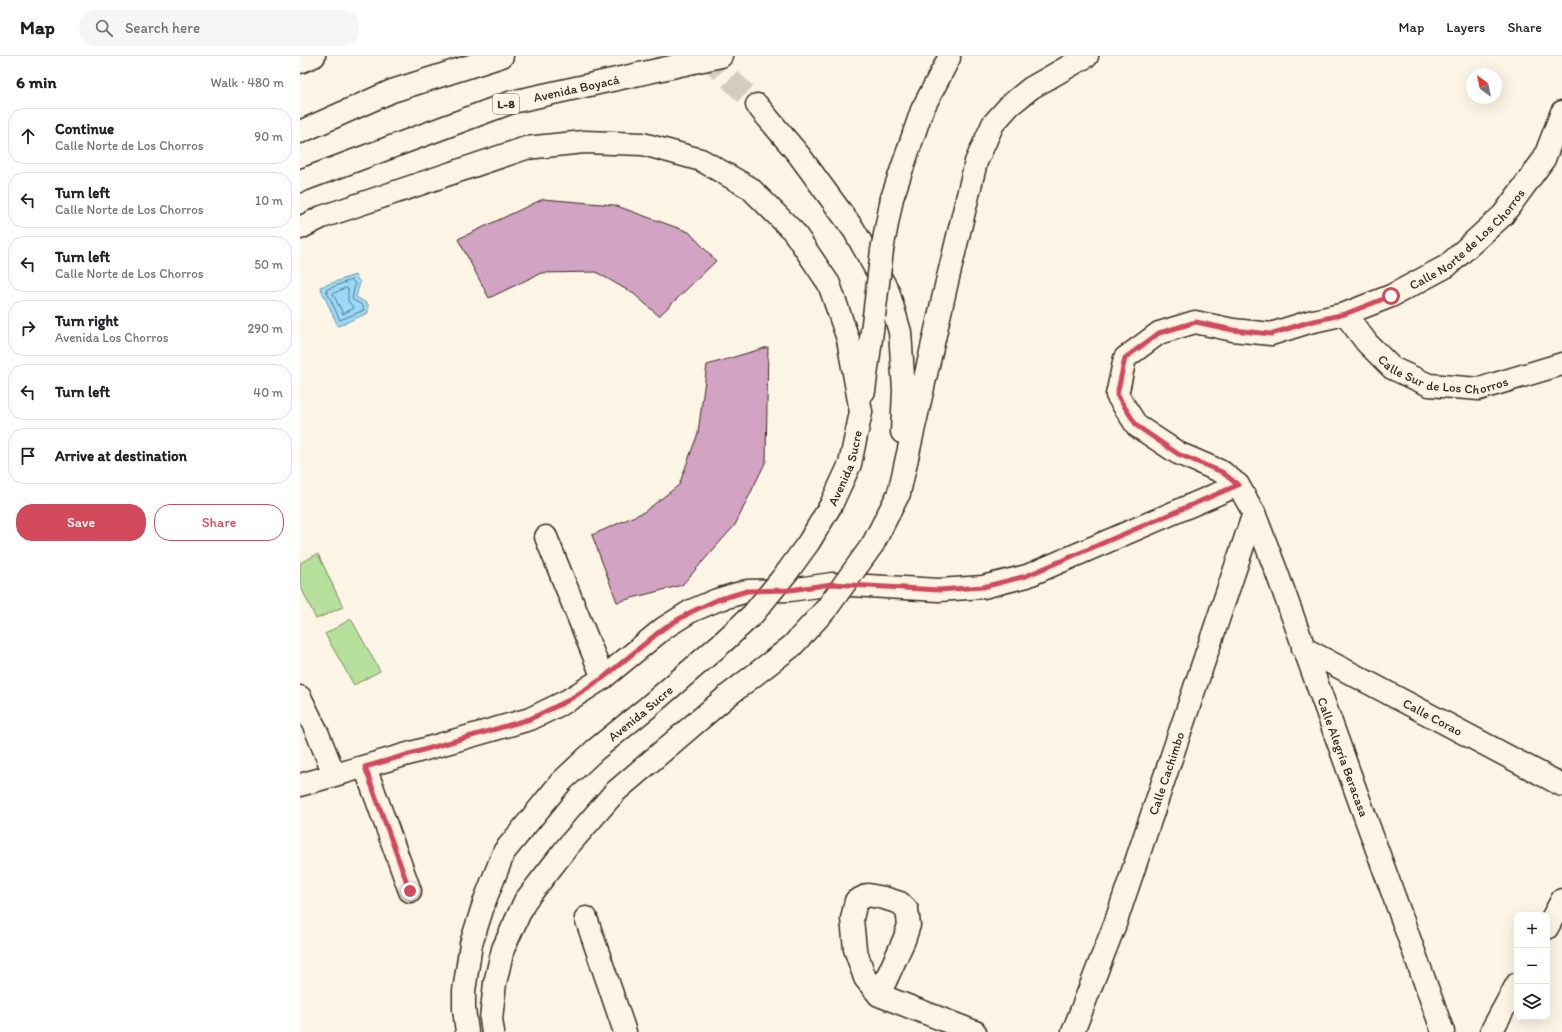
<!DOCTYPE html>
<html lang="en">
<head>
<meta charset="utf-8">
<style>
  :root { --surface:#fff; --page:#f6f6f6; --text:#202124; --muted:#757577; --line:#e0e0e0; --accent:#d1495b }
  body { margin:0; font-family:Itim,sans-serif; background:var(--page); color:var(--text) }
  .controls { position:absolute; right:12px; bottom:12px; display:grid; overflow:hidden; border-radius:8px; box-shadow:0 4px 16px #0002 }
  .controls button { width:36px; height:36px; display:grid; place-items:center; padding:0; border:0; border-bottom:1px solid var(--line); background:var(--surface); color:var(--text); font:20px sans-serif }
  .compass { position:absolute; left:1166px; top:12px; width:36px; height:36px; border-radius:50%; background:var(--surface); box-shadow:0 4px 16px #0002; rotate:327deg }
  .stop { position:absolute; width:12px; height:12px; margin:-9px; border:3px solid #d1495b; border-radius:50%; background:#fff }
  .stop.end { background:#d1495b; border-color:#fff; box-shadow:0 1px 4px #0008 }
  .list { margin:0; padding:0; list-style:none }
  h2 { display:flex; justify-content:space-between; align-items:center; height:52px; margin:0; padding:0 16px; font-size:17px }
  h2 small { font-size:13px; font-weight:400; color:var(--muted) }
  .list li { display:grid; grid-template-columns:26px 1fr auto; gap:12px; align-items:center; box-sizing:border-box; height:56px; margin:0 8px 8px; padding:0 8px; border:1px solid var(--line); border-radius:16px }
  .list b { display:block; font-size:15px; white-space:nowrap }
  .list p { margin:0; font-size:13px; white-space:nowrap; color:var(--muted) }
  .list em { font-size:13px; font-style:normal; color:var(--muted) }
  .actions { display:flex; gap:8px; padding:12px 16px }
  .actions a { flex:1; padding:9px 0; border:1px solid var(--accent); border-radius:16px; text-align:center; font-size:14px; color:var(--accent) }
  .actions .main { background:var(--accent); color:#fff }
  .icon { flex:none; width:22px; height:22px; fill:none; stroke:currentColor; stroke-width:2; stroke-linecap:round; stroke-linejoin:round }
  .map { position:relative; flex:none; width:1262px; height:976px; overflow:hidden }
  header { display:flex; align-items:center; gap:24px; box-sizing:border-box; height:56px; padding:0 20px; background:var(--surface); border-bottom:1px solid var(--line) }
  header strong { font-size:19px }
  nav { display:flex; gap:22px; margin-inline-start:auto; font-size:14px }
  .search { width:280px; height:36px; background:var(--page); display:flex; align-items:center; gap:10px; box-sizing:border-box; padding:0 14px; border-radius:16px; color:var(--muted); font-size:15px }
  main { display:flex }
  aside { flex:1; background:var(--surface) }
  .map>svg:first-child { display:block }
  .green { fill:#b7e09d; stroke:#79855e }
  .water { fill:#98dafa; stroke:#7394a2 }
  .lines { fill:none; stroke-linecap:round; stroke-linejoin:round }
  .shore { stroke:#607076; stroke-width:1 }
  .building { fill:#d2a3c3; stroke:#3b2a1e }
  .highway-tunnel { stroke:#d5ccbd; stroke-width:22; stroke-dasharray:22 11; stroke-linecap:butt }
  .minor-casing { stroke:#3b2a1e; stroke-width:25 }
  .major-casing { stroke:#3b2a1e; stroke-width:25 }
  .highway-casing { stroke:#3b2a1e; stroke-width:25 }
  .minor { stroke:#fcf5e5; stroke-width:22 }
  .major { stroke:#fcf5e5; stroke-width:22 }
  .highway { stroke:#fcf5e5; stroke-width:22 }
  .major-bridge-casing { stroke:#3b2a1e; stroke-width:25; stroke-linecap:butt }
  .highway-bridge-casing { stroke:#3b2a1e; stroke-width:25; stroke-linecap:butt }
  .major-bridge { stroke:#fcf5e5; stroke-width:22 }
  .highway-bridge { stroke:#fcf5e5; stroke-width:22 }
  .route { stroke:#d1495b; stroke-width:5 }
  .labels { text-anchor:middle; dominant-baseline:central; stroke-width:4; stroke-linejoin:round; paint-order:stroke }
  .shield { fill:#fcf5e5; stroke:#75675a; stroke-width:1 }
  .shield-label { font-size:12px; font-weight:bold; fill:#3b2a1e }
  .street-label { font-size:13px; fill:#3b2a1e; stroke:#fcf5e5 }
</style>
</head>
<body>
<header>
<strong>Map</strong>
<div class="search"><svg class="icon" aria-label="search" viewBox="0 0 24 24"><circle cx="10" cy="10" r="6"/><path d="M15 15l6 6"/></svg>Search here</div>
<nav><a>Map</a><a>Layers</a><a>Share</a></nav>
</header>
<main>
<aside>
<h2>6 min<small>Walk · 480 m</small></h2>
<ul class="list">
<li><svg class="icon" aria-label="ahead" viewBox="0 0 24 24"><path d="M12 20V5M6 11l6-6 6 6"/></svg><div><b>Continue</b><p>Calle Norte de Los Chorros</p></div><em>90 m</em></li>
<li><svg class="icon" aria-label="left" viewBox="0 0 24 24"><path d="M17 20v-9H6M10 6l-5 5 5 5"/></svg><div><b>Turn left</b><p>Calle Norte de Los Chorros</p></div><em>10 m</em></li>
<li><svg class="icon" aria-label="left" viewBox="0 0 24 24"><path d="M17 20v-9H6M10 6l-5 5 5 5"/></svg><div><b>Turn left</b><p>Calle Norte de Los Chorros</p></div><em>50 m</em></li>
<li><svg class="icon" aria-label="right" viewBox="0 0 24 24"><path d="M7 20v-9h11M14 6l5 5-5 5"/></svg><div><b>Turn right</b><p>Avenida Los Chorros</p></div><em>290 m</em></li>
<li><svg class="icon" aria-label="left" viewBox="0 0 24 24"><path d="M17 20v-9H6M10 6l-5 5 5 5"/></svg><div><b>Turn left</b></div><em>40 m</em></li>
<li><svg class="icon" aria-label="arrive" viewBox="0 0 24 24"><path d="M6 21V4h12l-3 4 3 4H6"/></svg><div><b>Arrive at destination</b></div></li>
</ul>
<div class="actions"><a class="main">Save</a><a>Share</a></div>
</aside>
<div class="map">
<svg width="1262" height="976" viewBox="0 0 1262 976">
  <rect width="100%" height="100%" fill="#fcf5e5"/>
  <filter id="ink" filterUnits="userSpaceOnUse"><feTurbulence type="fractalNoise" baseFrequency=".025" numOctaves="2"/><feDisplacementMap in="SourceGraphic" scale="8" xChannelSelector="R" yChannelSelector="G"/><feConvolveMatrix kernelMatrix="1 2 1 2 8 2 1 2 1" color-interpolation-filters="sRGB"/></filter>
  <g filter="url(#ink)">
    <g class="green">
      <polygon points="18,498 43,551 16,563 0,529 0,507"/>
      <polygon points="51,563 80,615 54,629 25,578"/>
    </g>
    <polygon class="water" points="55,219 60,227 56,241 68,248 68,257 38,270 20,231"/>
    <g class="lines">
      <g class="shore">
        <polygon points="52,224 55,228 52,243 63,250 64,254 40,264 26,234"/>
        <polygon points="46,232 48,233 48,245 54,252 43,258 33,238"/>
      </g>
    </g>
    <g class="building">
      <polygon points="243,143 314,149 389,176 416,205 359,260 334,238 296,216 241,217 189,242 158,183"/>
      <polygon points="468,291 466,405 435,469 382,529 317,546 292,479 344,456 379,429 398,377 407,309"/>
    </g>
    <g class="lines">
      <polyline class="highway-tunnel" points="406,0 457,49"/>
      <defs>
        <g id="minor">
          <path id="s1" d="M 1045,258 L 1067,287 L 1092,312 L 1129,329 L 1179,333 L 1262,308"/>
          <polyline points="246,481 303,622"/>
          <path id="s2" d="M 1003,592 L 1262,729"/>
          <polyline points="0,641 17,676 34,718"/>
          <polyline points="65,711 110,835"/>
          <polyline points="0,729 230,663 267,645 303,622 364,572 391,555 417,544 447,535 490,534 532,528 639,534 683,531 727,520 938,429"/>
          <polyline points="286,862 325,976"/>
          <polyline points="1247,872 1262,844"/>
          <polyline points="579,939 604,884 609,869 607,854 600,847 584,842 568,839 556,845 552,863 555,893 565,922 579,939 675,976"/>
          <path id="s3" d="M 773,976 L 815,868 L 954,457"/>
          <path id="s4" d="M 1143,976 L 977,517 L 954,457 L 938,429 L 922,416 L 878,397 L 837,370 L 817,339 L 825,302 L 859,277 L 895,266 L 933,274 L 971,278 L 1009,266 L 1045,258 L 1091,240 L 1147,210 L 1203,159 L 1244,103 L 1262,56"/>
          <polyline points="1191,976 1217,928"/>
        </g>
        <g id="major">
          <path id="s5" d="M 531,449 L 550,408 L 561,356"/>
          <polyline points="573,488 599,437"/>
          <path id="s6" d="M 167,976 L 164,953 L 164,935 L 171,888 L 185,844 L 204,796 L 261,726 L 295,694 L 348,651 L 423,586"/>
          <polyline points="193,976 191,963 195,927 203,893 225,845 268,790 315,736 426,641 492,590"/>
        </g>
        <g id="highway">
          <polyline points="0,6 14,0"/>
          <polyline points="457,49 499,99 554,174 588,235 600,276 604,334 602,376"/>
          <polyline points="0,76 92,35 202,0"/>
          <path id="s7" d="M 0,125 L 212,46 L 421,0"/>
          <polyline points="592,142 622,54 649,2"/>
          <polyline points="0,172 22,161 226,92 284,86 343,88 401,104 450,132 494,176 529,228 548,283 561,356"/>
          <polyline points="564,335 574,260"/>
          <polyline points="599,437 646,230 676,106 693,68 710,49 731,32 787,0"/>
        </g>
      </defs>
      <use href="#minor" class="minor-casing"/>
      <use href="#major" class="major-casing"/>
      <use href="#highway" class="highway-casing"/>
      <use href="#minor" class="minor"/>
      <use href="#major" class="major"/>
      <use href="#highway" class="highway"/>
      <defs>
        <g id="major-bridge">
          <polyline points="423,586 453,558 488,515 509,486 531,449"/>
          <polyline points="492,590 527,552 573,488"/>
        </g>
        <polyline id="highway-bridge" points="574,260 582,194 592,142"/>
      </defs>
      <use href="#major-bridge" class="major-bridge-casing"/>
      <use href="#highway-bridge" class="highway-bridge-casing"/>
      <use href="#major-bridge" class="major-bridge"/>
      <use href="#highway-bridge" class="highway-bridge"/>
    </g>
  </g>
  <g class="lines" filter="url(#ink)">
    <polyline class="route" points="110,835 65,711 230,663 267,645 303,622 364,572 391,556 417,544 447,535 490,534 532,528 639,534 683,531 726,520 938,429 922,416 878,398 837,370 817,339 825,302 859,277 896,266 933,274 971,278 1009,266 1045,258 1091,240"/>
  </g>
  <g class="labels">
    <rect class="shield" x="193" y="38" width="26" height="20" rx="3"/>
    <g class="shield-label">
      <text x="206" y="48">L-8</text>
    </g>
    <g class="street-label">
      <text stroke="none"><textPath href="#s7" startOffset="292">Avenida Boyacá</textPath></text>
      <text stroke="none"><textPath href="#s4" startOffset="1156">Calle Norte de Los Chorros</textPath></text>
      <text stroke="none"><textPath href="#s1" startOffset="124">Calle Sur de Los Chorros</textPath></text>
      <text stroke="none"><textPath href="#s5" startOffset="40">Avenida Sucre</textPath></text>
      <text stroke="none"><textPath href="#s6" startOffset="382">Avenida Sucre</textPath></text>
      <text stroke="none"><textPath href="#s2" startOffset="147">Calle Corao</textPath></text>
      <text transform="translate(1043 701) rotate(70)">Calle Alegría Beracasa</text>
      <text stroke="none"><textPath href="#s3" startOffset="275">Calle Cachimbo</textPath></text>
    </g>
  </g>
</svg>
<div class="controls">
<button>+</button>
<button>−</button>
<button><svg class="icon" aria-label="layers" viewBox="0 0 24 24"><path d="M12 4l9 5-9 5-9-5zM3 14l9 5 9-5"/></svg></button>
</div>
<svg class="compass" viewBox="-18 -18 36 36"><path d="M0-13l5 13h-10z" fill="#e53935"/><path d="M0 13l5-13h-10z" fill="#757577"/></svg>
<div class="stop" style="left:1091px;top:240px"></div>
<div class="stop end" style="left:110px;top:835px"></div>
</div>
</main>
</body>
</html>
